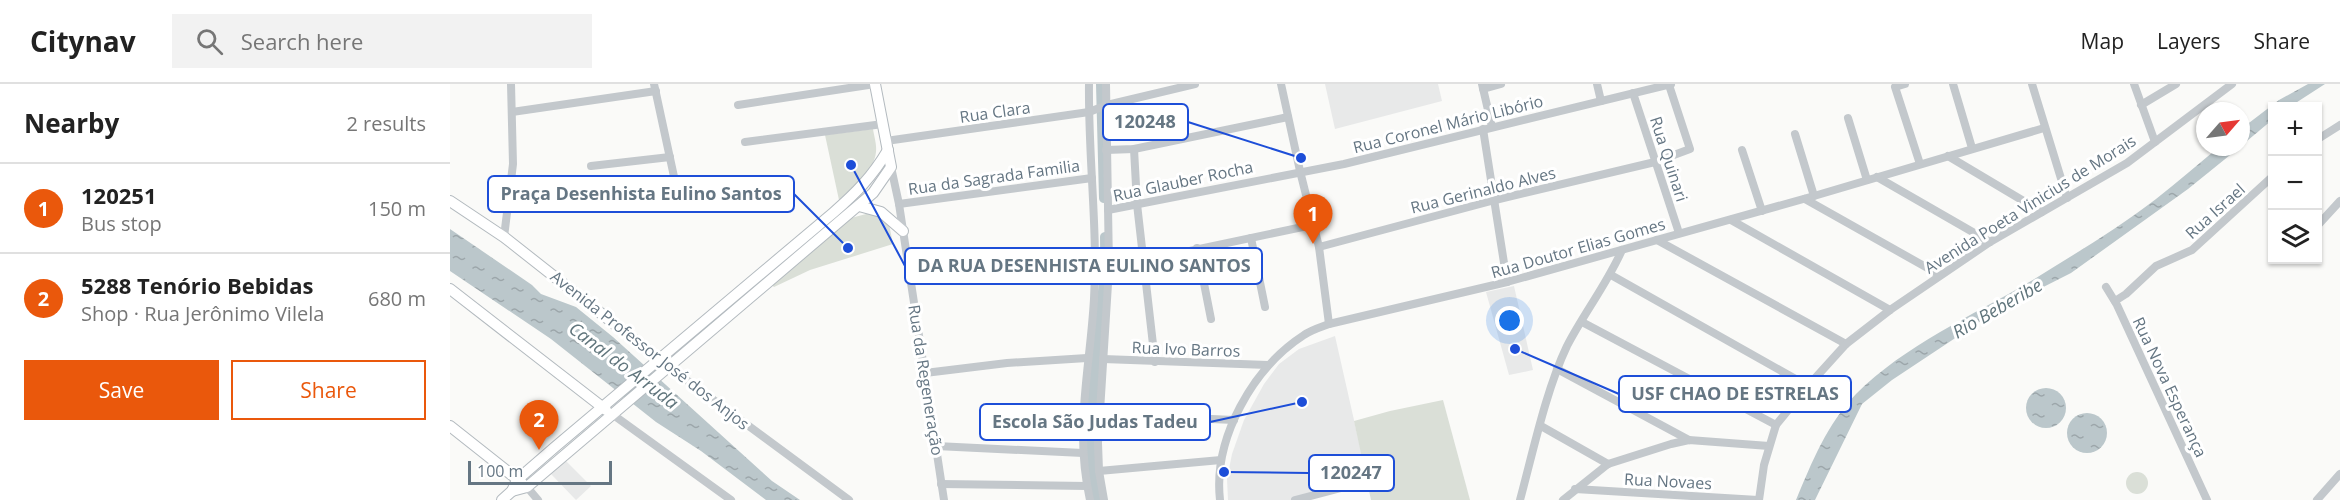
<!DOCTYPE html>
<html lang="en">
<head>
<meta charset="utf-8">
<style>
  :root { --surface:#fff; --page:#f2f2f2; --text:#222; --muted:#767676; --line:#e0e0e0; --accent:#ea580c }
  body { margin:0; font-family:"Open Sans",sans-serif; background:var(--page); color:var(--text) }
  .controls { position:absolute; right:18px; top:18px; display:grid; overflow:hidden; border-radius:0px; box-shadow:0 2px 4px #0004 }
  .controls button { width:54px; height:54px; display:grid; place-items:center; padding:0; border:0; border-bottom:2px solid var(--line); background:var(--surface); color:var(--text); font:30px sans-serif }
  .compass { position:absolute; left:1746px; top:18px; width:54px; height:54px; border-radius:50%; background:var(--surface); box-shadow:0 2px 4px #0004; rotate:62deg }
  .scale { position:absolute; left:18px; bottom:15px; width:144px; box-sizing:border-box; padding-left:6px; border:3px solid #657683; border-top:0; font-size:16px; line-height:21px; white-space:nowrap; color:#657683; -webkit-text-stroke:4px #fff; paint-order:stroke }
  .you { position:absolute; left:1060px; top:237px; width:21px; height:21px; margin:-15px; border:4px solid #fff; border-radius:50%; background:#1a73e8; box-shadow:0 0 0 9px #1a73e833 }
  .badge { display:grid; place-items:center; width:39px; height:39px; border-radius:50%; background:var(--accent); color:#fff; font-size:20px; font-weight:700 }
  .pin { position:absolute; translate:-50% -50px; filter:drop-shadow(0 2px 3px #0008) }
  .pin::after { content:''; position:absolute; top:32px; width:21px; height:18px; background:inherit; clip-path:polygon(0 0,100% 0,50% 100%) }
  .list { margin:0; padding:0; list-style:none }
  h2 { display:flex; justify-content:space-between; align-items:center; height:78px; margin:0; padding:0 24px; font-size:26px }
  h2 small { font-size:20px; font-weight:400; color:var(--muted) }
  .list li { display:grid; grid-template-columns:39px 1fr auto; gap:18px; align-items:center; box-sizing:border-box; height:90px; padding:0 24px; border-top:2px solid var(--line) }
  .list b { display:block; font-size:22px; white-space:nowrap }
  .list p { margin:0; font-size:20px; white-space:nowrap; color:var(--muted) }
  .list em { font-size:20px; font-style:normal; color:var(--muted) }
  .actions { display:flex; gap:12px; padding:18px 24px }
  .actions a { flex:1; padding:14px 0; border:2px solid var(--accent); border-radius:0px; text-align:center; font-size:21px; color:var(--accent) }
  .actions .main { background:var(--accent); color:#fff }
  .icon { flex:none; width:33px; height:33px; fill:none; stroke:currentColor; stroke-width:2; stroke-linecap:round; stroke-linejoin:round }
  .map { position:relative; flex:none; width:1890px; height:416px; overflow:hidden }
  header { display:flex; align-items:center; gap:36px; box-sizing:border-box; height:84px; padding:0 30px; background:var(--surface); border-bottom:2px solid var(--line) }
  header strong { font-size:28px }
  nav { display:flex; gap:33px; margin-inline-start:auto; font-size:21px }
  .search { width:420px; height:54px; background:var(--page); display:flex; align-items:center; gap:15px; box-sizing:border-box; padding:0 21px; border-radius:0px; color:var(--muted); font-size:22px }
  main { display:flex }
  aside { flex:1; background:var(--surface) }
  .map>svg:first-child { display:block }
  .built { fill:#e8e9e9 }
  .green { fill:#dadfd7 }
  .water { fill:url(#water-ripples) }
  .lines { fill:none; stroke-linecap:round; stroke-linejoin:round }
  .canal { stroke:#bbc7cb; stroke-width:10 }
  .secondary-casing { stroke:#b3babf; stroke-width:12 }
  .street { stroke:#c3c8cc; stroke-width:8 }
  .secondary { stroke:#fff; stroke-width:10 }
  .labels { text-anchor:middle; dominant-baseline:central; stroke-width:6; stroke-linejoin:round; paint-order:stroke }
  .street-label { font-size:16px; fill:#657683; stroke:#fff }
  .water-label { font-size:18px; font-style:italic; fill:#60757c; stroke:#fff }
  .leader { fill:none; stroke:#1d4ed8; stroke-width:2 }
  .callout-dot { fill:#1d4ed8; stroke:#fff; stroke-width:2 }
  .callout { fill:#fff; stroke:#1d4ed8; stroke-width:2 }
  .callout-label { font-size:18px; text-anchor:middle; font-weight:bold; fill:#657683 }
</style>
</head>
<body>
<header>
<strong>Citynav</strong>
<div class="search"><svg class="icon" aria-label="search" viewBox="0 0 24 24"><circle cx="10" cy="10" r="6"/><path d="M15 15l6 6"/></svg>Search here</div>
<nav><a>Map</a><a>Layers</a><a>Share</a></nav>
</header>
<main>
<aside>
<h2>Nearby<small>2 results</small></h2>
<ul class="list">
<li><span class="badge">1</span><div><b>120251</b><p>Bus stop</p></div><em>150 m</em></li>
<li><span class="badge">2</span><div><b>5288 Tenório Bebidas</b><p>Shop · Rua Jerônimo Vilela</p></div><em>680 m</em></li>
</ul>
<div class="actions"><a class="main">Save</a><a>Share</a></div>
</aside>
<div class="map">
<svg width="1890" height="416" viewBox="0 0 1890 416">
  <defs>
    <pattern id="water-ripples" width="26" height="14" patternUnits="userSpaceOnUse" patternTransform="scale(1.5)"><rect width="26" height="14" fill="#bbc7cb"/><path d="M2 4q2-2 4 0t4 0M15 11q2-2 4 0t4 0" fill="none" stroke="#9ca6aa"/></pattern>
  </defs>
  <rect width="100%" height="100%" fill="#fafaf8"/>
  <g class="built">
    <polygon points="875,0 988,0 992,17 885,45"/>
    <polygon points="1064,202 1083,286 1059,291 1036,208"/>
    <polygon points="885,252 918,398 854,416 778,416 777,395 782,370 794,336 814,300 829,280 849,265"/>
    <polygon points="116,377 141,402 126,416 101,390"/>
  </g>
  <g class="green">
    <path d="M 423,45 C 424,52 427,61 426,68 C 424,88 402,104 389,116 L 375,51 Z"/>
    <polygon points="420,129 428,131 439,140 443,160 360,186 324,203 321,200 401,134"/>
    <polygon points="993,316 1020,416 921,416 904,337 940,327"/>
    <circle cx="1687" cy="399" r="11"/>
  </g>
  <g class="water">
    <polygon points="1858,0 1875,0 1841,22 1822,22 1822,36 1791,62 1791,45 1829,16"/>
    <path d="M 1769,63 L 1790,63 L 1738,105 L 1621,189 L 1546,227 L 1442,296 L 1412,320 L 1365,416 L 1346,416 C 1362,378 1377,340 1406,310 C 1455,261 1522,232 1581,197 C 1623,171 1667,145 1706,115 C 1728,98 1748,80 1769,63 Z"/>
    <polygon points="0,145 82,201 91,210 126,223 163,253 322,397 350,416 316,416 251,367 206,338 101,255 0,187"/>
    <circle cx="1596" cy="324" r="20"/>
    <circle cx="1637" cy="349" r="20"/>
  </g>
  <g class="lines">
    <g class="canal">
      <polyline points="651,0 654,114"/>
      <path d="M 648,416 C 629,335 657,237 655,153"/>
    </g>
    <defs>
      <g id="secondary">
        <polyline points="0,117 54,153 214,279"/>
        <polyline points="409,122 431,128 453,147"/>
        <polyline points="0,205 156,326"/>
        <polyline points="0,342 72,399"/>
        <polyline points="62,407 77,403 423,109 441,83 425,0"/>
        <path d="M 52,416 L 62,407 L 67,396 L 105,363 L 383,129 C 406,109 422,93 438,66"/>
      </g>
    </defs>
    <use href="#secondary" class="secondary-casing"/>
    <g class="street">
      <polyline points="204,0 231,125"/>
      <path d="M 639,0 C 638,72 648,144 644,215 C 640,286 624,344 640,416"/>
      <polyline points="831,0 850,87 869,163 879,240"/>
      <polyline points="1032,0 1042,43"/>
      <polyline points="1147,0 1151,17"/>
      <polyline points="1455,0 1445,3 1470,80"/>
      <polyline points="1503,0 1522,64"/>
      <polyline points="1582,0 1617,114"/>
      <polyline points="1684,0 1705,58"/>
      <polyline points="1033,5 1051,0"/>
      <polyline points="1183,9 1229,149"/>
      <polyline points="288,21 425,0"/>
      <polyline points="1691,21 1726,0"/>
      <polyline points="62,28 206,7"/>
      <polyline points="1398,34 1417,96"/>
      <polyline points="1033,45 1057,198"/>
      <polyline points="1345,50 1364,112"/>
      <polyline points="1868,55 1890,41"/>
      <polyline points="436,57 639,28 657,21 745,0"/>
      <polyline points="295,58 433,40"/>
      <polyline points="684,65 687,120 705,278"/>
      <polyline points="656,66 684,65 838,33"/>
      <polyline points="1292,66 1312,127"/>
      <polyline points="1498,72 1592,128"/>
      <polyline points="141,82 220,73"/>
      <polyline points="441,83 449,120 494,416"/>
      <polyline points="1427,93 1540,158"/>
      <polyline points="1355,115 1490,191"/>
      <polyline points="449,120 642,94"/>
      <polyline points="658,126 894,80 1221,0"/>
      <polyline points="1281,136 1440,226"/>
      <polyline points="1868,141 1890,117"/>
      <polyline points="54,153 63,80 61,0"/>
      <polyline points="801,154 815,223"/>
      <polyline points="1207,156 1396,260"/>
      <polyline points="869,163 1045,116 1205,78 1240,65 1219,1"/>
      <polyline points="747,164 761,235"/>
      <polyline points="659,184 862,141"/>
      <polyline points="1161,191 1358,302"/>
      <polyline points="1656,203 1667,221 1757,416"/>
      <polyline points="1665,217 1676,210 1706,182 1742,166 1822,93"/>
      <polyline points="1132,238 1326,341"/>
      <polyline points="653,275 818,281"/>
      <polyline points="219,283 399,416"/>
      <polyline points="1107,285 1239,356"/>
      <polyline points="475,289 557,279 637,274"/>
      <polyline points="162,330 281,416"/>
      <polyline points="649,330 784,336"/>
      <polyline points="1091,342 1158,380"/>
      <polyline points="486,362 633,369"/>
      <polyline points="649,387 771,376"/>
      <polyline points="491,400 637,402"/>
      <polyline points="77,403 88,416"/>
      <polyline points="1125,405 1308,416"/>
      <polyline points="654,416 649,387 648,359 659,184 656,0"/>
      <path d="M 770,416 C 763,354 803,284 854,251 C 861,246 871,243 879,240 L 1057,198 L 1364,112 L 1594,44"/>
      <polyline points="845,416 914,398"/>
      <path d="M 1070,416 C 1083,368 1096,306 1117,262 C 1134,229 1157,200 1172,166"/>
      <polyline points="1113,416 1158,380 1221,360 1239,356 1319,362"/>
      <polyline points="1309,416 1314,381 1326,341 1358,302 1396,260 1440,226 1540,158 1677,79 1782,0"/>
      <polyline points="1867,416 1890,390"/>
    </g>
    <use href="#secondary" class="secondary"/>
  </g>
  <g class="labels">
    <g class="street-label">
      <text transform="translate(545 28) rotate(-8)">Rua Clara</text>
      <text transform="translate(998 40) rotate(-14)">Rua Coronel Mário Libório</text>
      <text transform="translate(1219 75) rotate(72)">Rua Quinari</text>
      <text transform="translate(544 93) rotate(-8)">Rua da Sagrada Familia</text>
      <text transform="translate(733 97) rotate(-12)">Rua Glauber Rocha</text>
      <text transform="translate(1033 106) rotate(-14)">Rua Gerinaldo Alves</text>
      <text transform="translate(1580 120) rotate(-32)">Avenida Poeta Vinicius de Morais</text>
      <text transform="translate(1765 127) rotate(-42)">Rua Israel</text>
      <text transform="translate(1128 164) rotate(-16)">Rua Doutor Elias Gomes</text>
      <text transform="translate(736 265) rotate(2)">Rua Ivo Barros</text>
      <text transform="translate(200 266) rotate(38)">Avenida Professor José dos Anjos</text>
      <text transform="translate(476 296) rotate(81)">Rua da Regeneração</text>
      <text transform="translate(1720 303) rotate(65)">Rua Nova Esperança</text>
      <text transform="translate(1218 397) rotate(3)">Rua Novaes</text>
    </g>
    <g class="water-label">
      <text transform="translate(1547 224) rotate(-30)">Rio Beberibe</text>
      <text transform="translate(174 281) rotate(37)">Canal do Arruda</text>
    </g>
  </g>
  <path class="leader" d="M851 74L738 38M398 164L344 110M401 81L455 182M1065 265L1169 310M852 318L760 338M774 388L859 389"/>
  <g class="callout-dot">
    <circle cx="851" cy="74" r="6"/>
    <circle cx="398" cy="164" r="6"/>
    <circle cx="401" cy="81" r="6"/>
    <circle cx="1065" cy="265" r="6"/>
    <circle cx="852" cy="318" r="6"/>
    <circle cx="774" cy="388" r="6"/>
  </g>
  <g class="callout">
    <rect x="653" y="20" width="85" height="36" rx="6"/>
    <rect x="38" y="92" width="306" height="36" rx="6"/>
    <rect x="455" y="164" width="357" height="36" rx="6"/>
    <rect x="1169" y="292" width="232" height="36" rx="6"/>
    <rect x="530" y="320" width="230" height="36" rx="6"/>
    <rect x="859" y="371" width="85" height="36" rx="6"/>
  </g>
  <g class="callout-label">
    <text x="695" y="44">120248</text>
    <text x="191" y="116">Praça Desenhista Eulino Santos</text>
    <text x="634" y="188">DA RUA DESENHISTA EULINO SANTOS</text>
    <text x="1285" y="316">USF CHAO DE ESTRELAS</text>
    <text x="645" y="344">Escola São Judas Tadeu</text>
    <text x="901" y="395">120247</text>
  </g>
</svg>
<div class="controls">
<button>+</button>
<button>−</button>
<button><svg class="icon" aria-label="layers" viewBox="0 0 24 24"><path d="M12 4l9 5-9 5-9-5zM3 14l9 5 9-5"/></svg></button>
</div>
<svg class="compass" viewBox="-18 -18 36 36"><path d="M0-13l5 13h-10z" fill="#e53935"/><path d="M0 13l5-13h-10z" fill="#767676"/></svg>
<div class="scale">100 m</div>
<div class="you"></div>
<div class="pin badge" style="left:863px;top:160px">1</div>
<div class="pin badge" style="left:89px;top:366px">2</div>
</div>
</main>
</body>
</html>
